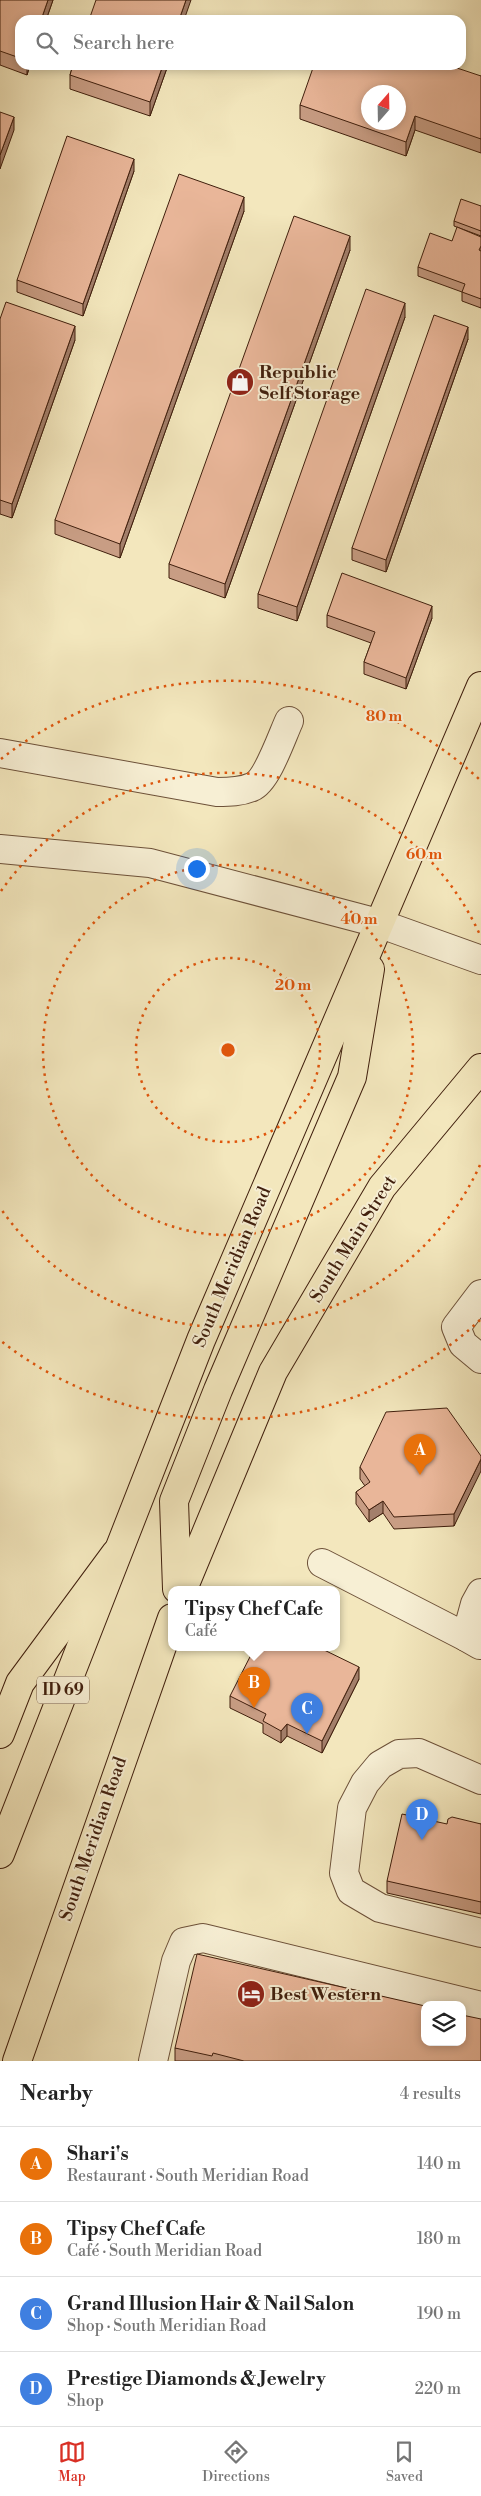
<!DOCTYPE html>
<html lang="en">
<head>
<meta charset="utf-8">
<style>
  :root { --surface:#fff; --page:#f6f6f6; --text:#222; --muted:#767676; --line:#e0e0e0; --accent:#d93025 }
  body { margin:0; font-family:"Libre Bodoni",serif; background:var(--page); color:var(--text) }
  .controls { position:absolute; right:15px; bottom:15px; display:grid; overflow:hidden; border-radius:10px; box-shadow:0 2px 8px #0003 }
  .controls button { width:45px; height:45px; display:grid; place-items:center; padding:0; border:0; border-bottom:1px solid var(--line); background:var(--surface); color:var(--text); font:25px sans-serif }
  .compass { position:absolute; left:361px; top:85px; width:45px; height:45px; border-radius:50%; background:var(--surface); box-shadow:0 2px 8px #0003; rotate:20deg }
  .you { position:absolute; left:196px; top:868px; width:18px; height:18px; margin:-12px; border:4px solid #fff; border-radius:50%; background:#1a73e8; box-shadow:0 0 0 8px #1a73e833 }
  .badge { display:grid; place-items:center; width:32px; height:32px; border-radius:50%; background:var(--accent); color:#fff; font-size:16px; font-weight:700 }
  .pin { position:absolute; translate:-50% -41px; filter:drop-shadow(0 1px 2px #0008) }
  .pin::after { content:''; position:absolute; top:26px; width:18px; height:15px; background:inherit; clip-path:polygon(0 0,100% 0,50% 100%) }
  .popup { position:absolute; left:168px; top:1586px; width:172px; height:65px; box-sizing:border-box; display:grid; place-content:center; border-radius:10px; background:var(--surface); filter:drop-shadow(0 1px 4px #0005); font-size:16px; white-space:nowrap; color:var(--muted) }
  .popup b { font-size:19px; color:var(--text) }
  .popup::after { content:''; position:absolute; left:50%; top:100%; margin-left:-10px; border:10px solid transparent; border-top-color:var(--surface) }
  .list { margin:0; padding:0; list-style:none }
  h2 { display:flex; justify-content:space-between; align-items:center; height:65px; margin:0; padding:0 20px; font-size:21px }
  h2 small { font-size:16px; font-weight:400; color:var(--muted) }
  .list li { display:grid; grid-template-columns:32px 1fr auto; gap:15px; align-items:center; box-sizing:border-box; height:75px; padding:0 20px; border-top:1px solid var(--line) }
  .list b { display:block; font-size:19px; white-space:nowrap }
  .list p { margin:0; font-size:16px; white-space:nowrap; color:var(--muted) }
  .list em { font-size:16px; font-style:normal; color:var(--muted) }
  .icon { flex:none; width:28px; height:28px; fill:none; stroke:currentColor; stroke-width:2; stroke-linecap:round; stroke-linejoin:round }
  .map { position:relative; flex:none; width:481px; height:2061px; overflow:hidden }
  .search { position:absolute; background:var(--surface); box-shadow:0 2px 8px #0003; left:15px; right:15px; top:15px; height:55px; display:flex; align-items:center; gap:12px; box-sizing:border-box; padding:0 18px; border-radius:15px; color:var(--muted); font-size:19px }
  .sheet { height:365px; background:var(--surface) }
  nav { display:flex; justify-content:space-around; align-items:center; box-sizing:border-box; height:70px; border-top:1px solid var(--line); background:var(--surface); font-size:14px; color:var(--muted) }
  nav a { display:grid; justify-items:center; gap:2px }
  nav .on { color:var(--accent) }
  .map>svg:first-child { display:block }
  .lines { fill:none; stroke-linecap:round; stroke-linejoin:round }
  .minor-casing { stroke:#6d5139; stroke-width:30 }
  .major-casing { stroke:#401f0d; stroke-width:30 }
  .highway-casing { stroke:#401f0d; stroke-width:30 }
  .minor { stroke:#f7efd4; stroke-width:28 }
  .major { stroke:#f3e7bd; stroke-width:28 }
  .highway { stroke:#f3e7bd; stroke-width:28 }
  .wall { fill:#c89d84; stroke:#401f0d }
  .shaded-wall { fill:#a37f6b; stroke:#401f0d }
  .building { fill:#e9b699; stroke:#401f0d; fill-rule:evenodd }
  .ring { fill:none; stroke:#e0560c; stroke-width:2.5; stroke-dasharray:2.5 5 }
  .labels { text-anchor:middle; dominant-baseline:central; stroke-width:4; stroke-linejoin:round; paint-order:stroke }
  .shield { fill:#f7efd4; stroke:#775d49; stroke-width:1 }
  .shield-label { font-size:16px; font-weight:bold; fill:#401f0d }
  .poi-label { font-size:18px; font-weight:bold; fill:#401f0d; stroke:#f7efd4; text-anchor:start }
  .street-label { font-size:18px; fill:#401f0d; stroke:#f7efd4 }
  .centre { fill:#e0560c; stroke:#f7efd4; stroke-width:2.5 }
  .ring-label { font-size:15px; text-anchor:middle; font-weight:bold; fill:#e0560c; stroke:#f7efd4; stroke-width:4; stroke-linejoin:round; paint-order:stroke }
</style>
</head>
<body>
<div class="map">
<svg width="481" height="2061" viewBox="0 0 481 2061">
  <rect width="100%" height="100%" fill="#f3e7bd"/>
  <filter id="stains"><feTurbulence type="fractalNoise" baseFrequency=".004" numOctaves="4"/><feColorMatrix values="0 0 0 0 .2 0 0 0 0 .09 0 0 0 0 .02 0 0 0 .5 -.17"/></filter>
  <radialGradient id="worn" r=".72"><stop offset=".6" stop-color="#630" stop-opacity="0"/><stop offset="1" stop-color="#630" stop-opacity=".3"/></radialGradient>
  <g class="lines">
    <defs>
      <g id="minor">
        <path d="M 0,753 L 217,792 C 229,792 241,792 252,787 C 267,781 282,736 289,721"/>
        <polyline points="0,849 150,863 378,923 481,960"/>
        <polyline points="481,1294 456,1327 463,1344 481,1359"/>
        <polyline points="322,1563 466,1637"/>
        <polyline points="480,1645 466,1637 475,1604 481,1593"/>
        <polyline points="481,1780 419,1753 399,1754 380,1765 365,1783 352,1808 344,1873 351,1891 380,1908 481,1933"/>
        <polyline points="153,2061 176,1961 184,1942 203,1938 481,2006"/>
      </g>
      <g id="major">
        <polyline points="177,1589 174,1501 218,1390 352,1077 370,969"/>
        <polyline points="183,1589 273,1372 382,1187 481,1068"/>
        <polyline points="0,1854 201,1340 481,686"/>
        <polyline points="17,2061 172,1618"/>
      </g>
      <polyline id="highway" points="0,1734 20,1683 116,1553"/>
    </defs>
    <use href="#minor" class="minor-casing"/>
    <use href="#major" class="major-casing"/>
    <use href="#highway" class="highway-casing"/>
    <use href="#minor" class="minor"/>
    <use href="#major" class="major"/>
    <use href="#highway" class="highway"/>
  </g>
  <g class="wall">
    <polygon points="0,0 53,0 46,20 20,20 20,65 30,65 27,75 0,65"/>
    <polygon points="73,65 168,65 150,116 70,89 70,75"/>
    <polygon points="481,76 481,153 415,130 406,156 300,119 300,105"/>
    <polygon points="134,171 83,316 17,292 17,280"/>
    <polygon points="481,206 481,236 454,226 454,221"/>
    <polygon points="244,211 120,558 55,534 55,520"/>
    <polygon points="481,237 481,308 462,301 462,292 418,276 418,267 452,241"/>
    <polygon points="350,250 225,598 169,578 169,564"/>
    <polygon points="405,317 297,621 258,608 258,594"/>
    <polygon points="0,319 75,340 12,518 0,514"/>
    <polygon points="468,339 386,572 352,560 352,548"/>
    <polygon points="327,615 432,618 406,689 364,674 364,662 371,643 327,627"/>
    <polygon points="481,1456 454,1526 394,1529 383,1513 369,1522 356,1504 356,1492 365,1486 360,1479 360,1467"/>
    <polygon points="359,1679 322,1753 287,1736 281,1743 263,1733 263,1724 230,1708 230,1696"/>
    <polygon points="447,1824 481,1824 481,1914 387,1893 387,1881"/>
    <polygon points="175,2048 481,2061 175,2061"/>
  </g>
  <g class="shaded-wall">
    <polygon points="48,0 53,0 46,20 41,20"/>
    <polygon points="186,0 191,0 184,20 179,20"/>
    <polygon points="27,65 30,65 27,75"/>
    <polygon points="163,65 168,65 150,116 150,102"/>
    <polygon points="415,116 415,130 406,156 406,142"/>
    <polygon points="14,117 14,130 0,169 0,155"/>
    <polygon points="134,159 134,171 83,316 83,304"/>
    <polygon points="244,197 244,211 120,558 120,544"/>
    <polygon points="350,236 350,250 225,598 225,584"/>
    <polygon points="405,303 405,317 297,621 297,607"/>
    <polygon points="75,326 75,340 12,518 12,504"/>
    <polygon points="468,327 468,339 386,572 386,560"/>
    <polygon points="432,606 432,618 406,689 406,678"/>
    <polygon points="481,1459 481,1471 454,1526 454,1514"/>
    <polygon points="383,1501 383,1513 369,1522 369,1510"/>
    <polygon points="359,1667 359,1679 322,1753 322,1741"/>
    <polygon points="287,1724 287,1736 281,1743 281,1731"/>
  </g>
  <g class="building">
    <polygon points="0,0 48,0 41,20 20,20 20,58 0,51"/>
    <polygon points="96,0 186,0 179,20 89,20"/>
    <polygon points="73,65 163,65 150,102 70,75"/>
    <path d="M 314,65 L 448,65 L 481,76 L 481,139 L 415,116 L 406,142 L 300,105 ZM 368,92 L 398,92 L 398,122 L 368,122 Z"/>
    <polygon points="0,112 14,117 0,155"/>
    <polygon points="67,136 134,159 83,304 17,280"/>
    <polygon points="179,174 244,197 120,544 55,520"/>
    <polygon points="461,199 481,206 481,231 454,221"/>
    <polygon points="294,216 350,236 225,584 169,564"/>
    <polygon points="457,227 481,237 481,246 479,250 481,251 481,299 462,292 465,284 418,267 430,233 452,241"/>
    <polygon points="366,289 405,303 297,607 258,594"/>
    <polygon points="6,302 75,326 12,504 0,500 0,319"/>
    <polygon points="434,315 468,327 386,560 352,548"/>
    <polygon points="342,573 432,606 406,678 364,662 375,632 327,615"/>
    <polygon points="447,1408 481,1456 481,1459 454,1514 394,1517 383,1501 369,1510 356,1492 370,1482 360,1467 386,1412"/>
    <polygon points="255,1647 318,1647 359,1667 322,1741 287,1724 281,1731 263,1721 266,1714 230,1696"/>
    <polygon points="402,1814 447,1824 448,1819 452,1817 481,1824 481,1902 387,1881"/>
    <polygon points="197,1954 425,2006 425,2042 462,2042 462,2015 481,2019 481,2061 244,2061 213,2053 212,2056 175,2048"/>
  </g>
  <g class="ring">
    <circle cx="228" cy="1050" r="92"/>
    <circle cx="228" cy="1050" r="185"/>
    <path d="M480 1165A277 277 0 0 1 1 1209M1 891A277 277 0 0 1 480 935"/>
    <path d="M480 1320A369 369 0 0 1 1 1341M1 759A369 369 0 0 1 480 780"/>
  </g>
  <defs>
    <symbol id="shop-disc" viewBox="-11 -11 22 22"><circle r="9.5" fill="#8f2418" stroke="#f7efd4"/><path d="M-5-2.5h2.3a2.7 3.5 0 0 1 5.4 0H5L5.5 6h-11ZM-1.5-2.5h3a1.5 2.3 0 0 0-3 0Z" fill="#fff"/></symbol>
    <symbol id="hotel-disc" viewBox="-11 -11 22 22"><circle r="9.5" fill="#8f2418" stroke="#f7efd4"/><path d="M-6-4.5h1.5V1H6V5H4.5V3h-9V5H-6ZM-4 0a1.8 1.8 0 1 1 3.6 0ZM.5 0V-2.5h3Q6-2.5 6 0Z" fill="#fff"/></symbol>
  </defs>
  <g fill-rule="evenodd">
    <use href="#shop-disc" x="224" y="366" width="32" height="32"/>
    <use href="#hotel-disc" x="235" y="1978" width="32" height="32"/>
  </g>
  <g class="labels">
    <rect class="shield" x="37" y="1676.5" width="52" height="27" rx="4"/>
    <g class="shield-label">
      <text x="63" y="1690">ID 69</text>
    </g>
    <g class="poi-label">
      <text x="259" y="372">Republic<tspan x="259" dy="21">Self Storage</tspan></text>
      <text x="270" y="1994">Best Western</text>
    </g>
    <g class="street-label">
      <text transform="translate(353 1239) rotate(-58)">South Main Street</text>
      <text transform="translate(232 1267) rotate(-67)">South Meridian Road</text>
      <text transform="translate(93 1839) rotate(-71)">South Meridian Road</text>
    </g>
  </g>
  <circle cx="228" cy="1050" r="8" class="centre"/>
  <g class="ring-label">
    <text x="384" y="721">80 m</text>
    <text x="424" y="859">60 m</text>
    <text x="359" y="924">40 m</text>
    <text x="293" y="990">20 m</text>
  </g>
  <rect width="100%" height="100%" filter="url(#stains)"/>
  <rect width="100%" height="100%" fill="url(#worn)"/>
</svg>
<div class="controls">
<button><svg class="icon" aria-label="layers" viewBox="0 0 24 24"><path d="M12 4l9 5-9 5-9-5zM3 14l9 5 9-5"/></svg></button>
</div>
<svg class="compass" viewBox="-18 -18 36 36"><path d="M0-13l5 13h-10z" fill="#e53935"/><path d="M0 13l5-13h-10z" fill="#767676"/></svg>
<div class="you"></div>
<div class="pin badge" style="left:420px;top:1475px;background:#e8710a">A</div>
<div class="pin badge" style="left:254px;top:1708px;background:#e8710a">B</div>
<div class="popup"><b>Tipsy Chef Cafe</b>Café</div>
<div class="pin badge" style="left:307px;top:1734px;background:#3f7fe0">C</div>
<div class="pin badge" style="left:422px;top:1840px;background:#3f7fe0">D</div>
<div class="search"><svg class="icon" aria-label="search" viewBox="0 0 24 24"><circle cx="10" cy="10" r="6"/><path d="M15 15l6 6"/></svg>Search here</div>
</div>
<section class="sheet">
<h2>Nearby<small>4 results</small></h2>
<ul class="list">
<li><span class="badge" style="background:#e8710a">A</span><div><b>Shari's</b><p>Restaurant · South Meridian Road</p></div><em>140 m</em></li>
<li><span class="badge" style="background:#e8710a">B</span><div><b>Tipsy Chef Cafe</b><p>Café · South Meridian Road</p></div><em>180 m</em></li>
<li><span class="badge" style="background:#3f7fe0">C</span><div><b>Grand Illusion Hair &amp; Nail Salon</b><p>Shop · South Meridian Road</p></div><em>190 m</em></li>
<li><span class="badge" style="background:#3f7fe0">D</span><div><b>Prestige Diamonds &amp; Jewelry</b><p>Shop</p></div><em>220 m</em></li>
</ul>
</section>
<nav>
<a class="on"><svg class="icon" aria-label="map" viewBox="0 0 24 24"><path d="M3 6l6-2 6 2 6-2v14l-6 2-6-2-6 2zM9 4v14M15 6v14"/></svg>Map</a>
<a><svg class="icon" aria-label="directions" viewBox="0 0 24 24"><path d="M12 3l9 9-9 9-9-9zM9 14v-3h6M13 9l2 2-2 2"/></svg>Directions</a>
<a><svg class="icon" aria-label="saved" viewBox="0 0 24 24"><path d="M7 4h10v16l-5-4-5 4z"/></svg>Saved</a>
</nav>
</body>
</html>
